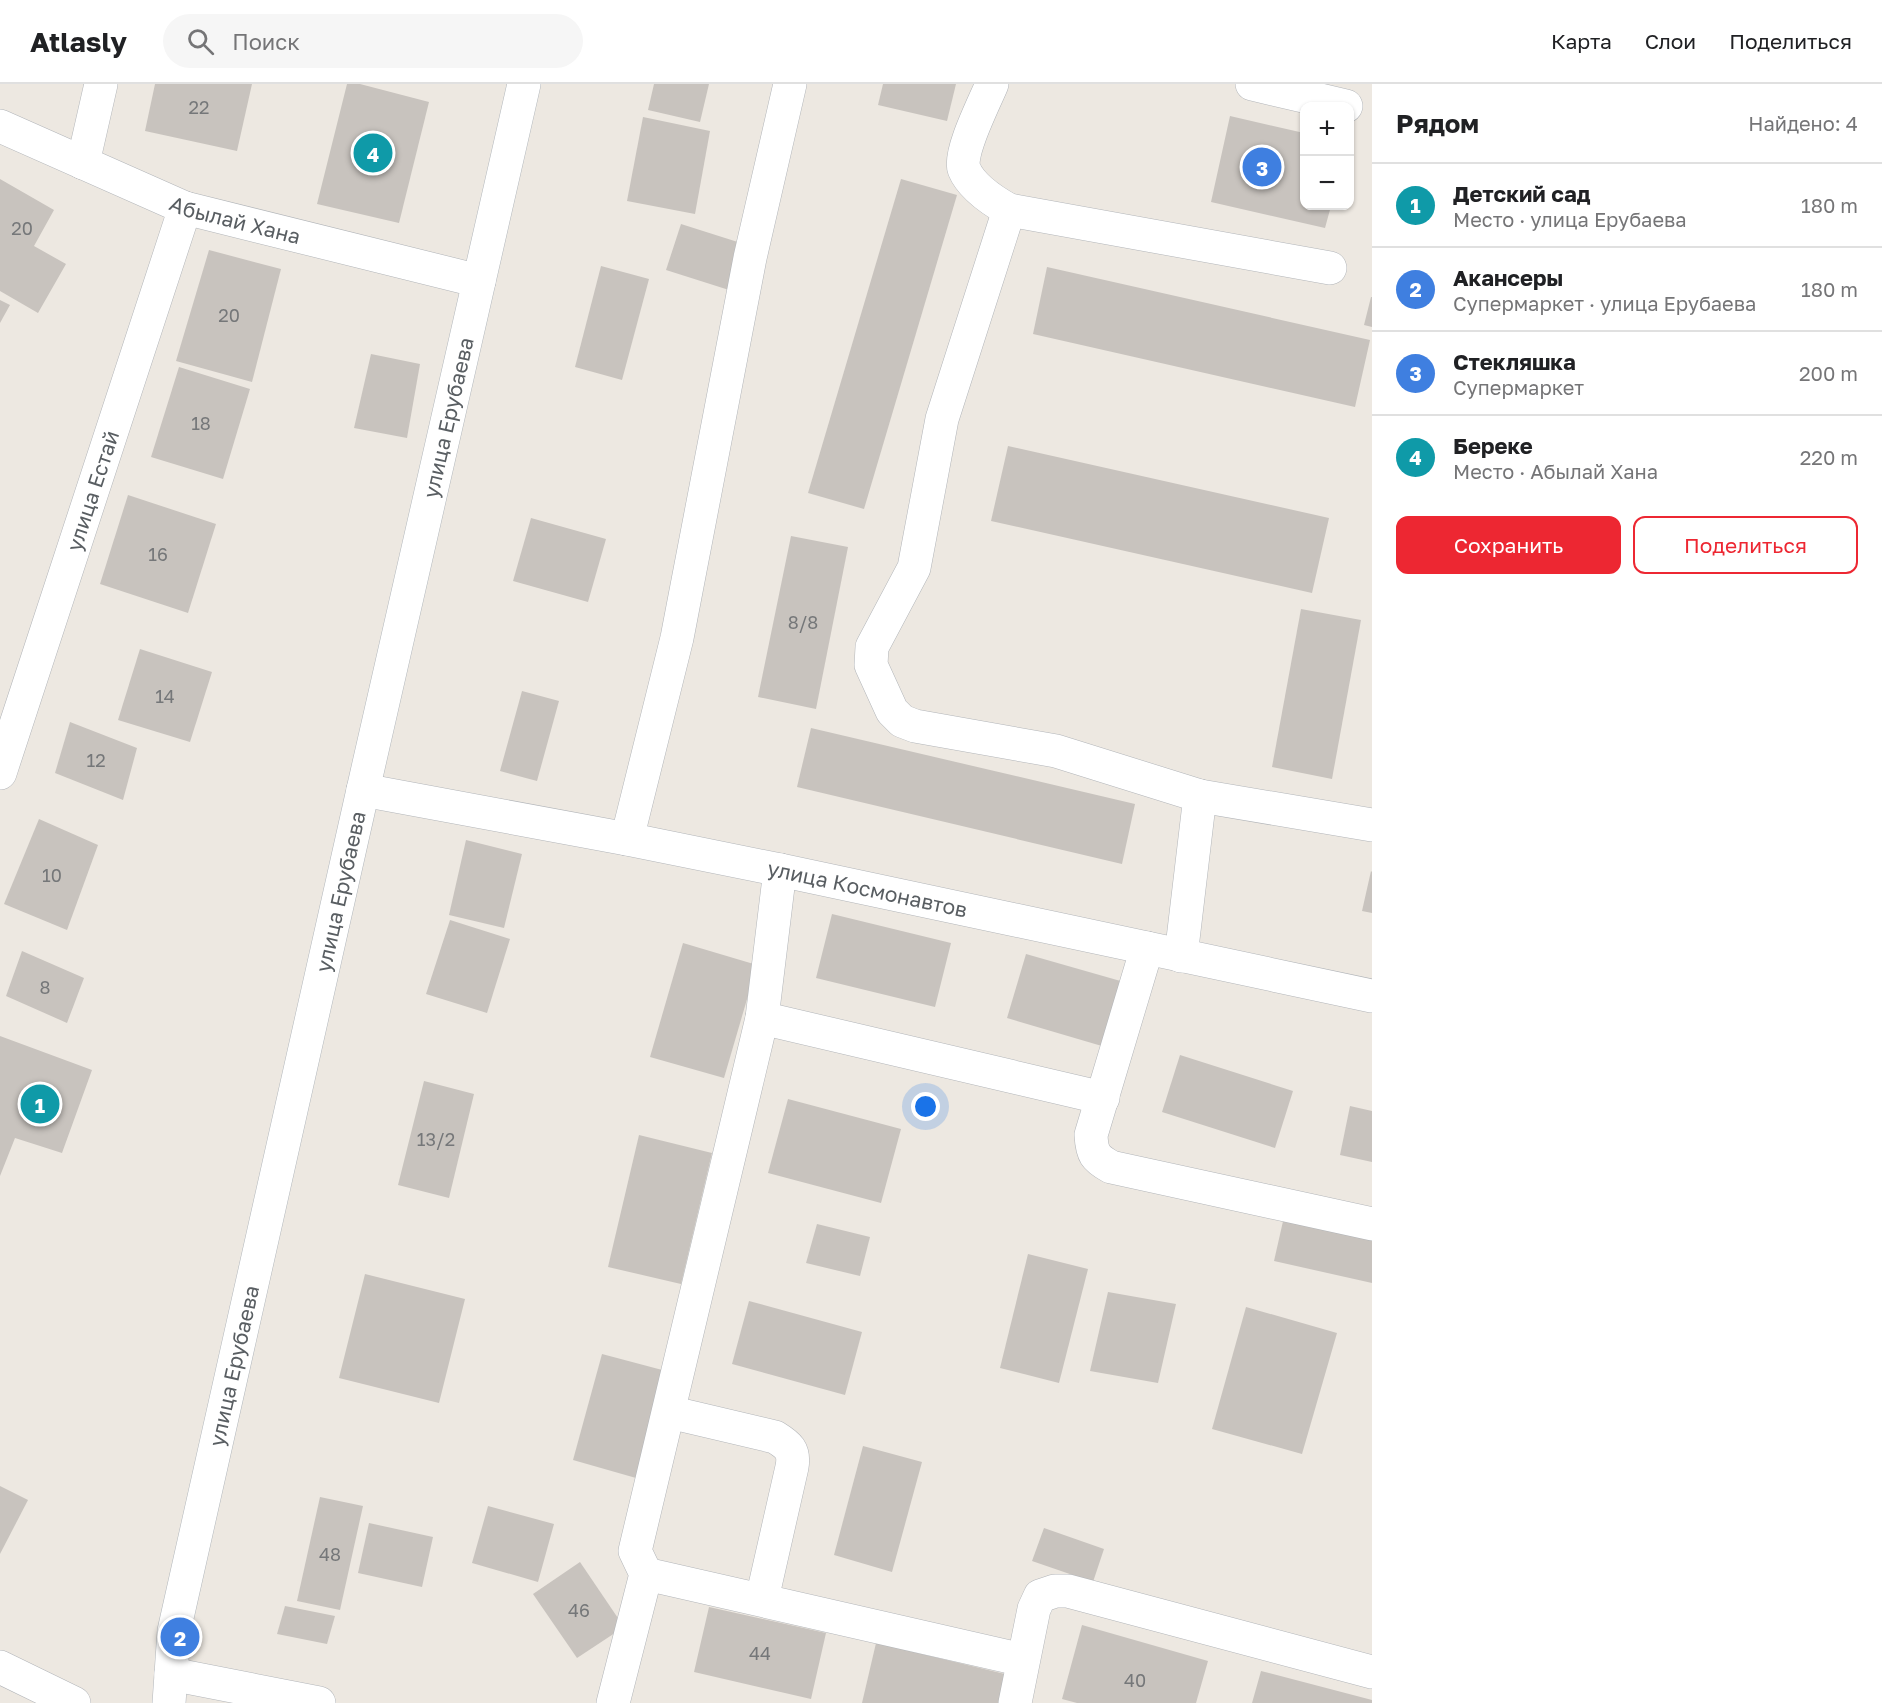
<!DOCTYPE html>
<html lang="ru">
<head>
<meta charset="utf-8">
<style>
  :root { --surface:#fff; --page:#f6f6f6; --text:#202124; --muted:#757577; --line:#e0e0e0; --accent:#ed2732 }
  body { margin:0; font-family:"Golos Text",sans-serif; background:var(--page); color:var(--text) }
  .controls { position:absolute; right:18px; top:18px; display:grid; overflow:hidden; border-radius:12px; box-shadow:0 2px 4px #0004 }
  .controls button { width:54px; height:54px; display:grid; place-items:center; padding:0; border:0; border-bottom:2px solid var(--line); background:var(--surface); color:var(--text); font:30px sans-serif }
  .you { position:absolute; left:926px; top:1023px; width:21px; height:21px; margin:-15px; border:4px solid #fff; border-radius:50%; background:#1a73e8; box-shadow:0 0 0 9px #1a73e833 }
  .badge { display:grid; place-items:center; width:39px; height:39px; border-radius:50%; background:var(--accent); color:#fff; font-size:20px; font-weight:700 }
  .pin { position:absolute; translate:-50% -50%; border:3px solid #fff; box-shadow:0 2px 6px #0006 }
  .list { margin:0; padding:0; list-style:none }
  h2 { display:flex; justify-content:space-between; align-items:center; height:78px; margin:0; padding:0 24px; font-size:26px }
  h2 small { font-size:20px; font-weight:400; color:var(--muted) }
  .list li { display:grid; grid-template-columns:39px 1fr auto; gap:18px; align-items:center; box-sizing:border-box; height:84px; padding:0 24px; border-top:2px solid var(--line) }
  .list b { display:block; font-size:22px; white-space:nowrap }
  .list p { margin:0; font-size:20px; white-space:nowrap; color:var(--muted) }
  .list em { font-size:20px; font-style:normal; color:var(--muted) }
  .actions { display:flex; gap:12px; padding:18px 24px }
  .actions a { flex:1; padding:14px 0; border:2px solid var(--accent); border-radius:12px; text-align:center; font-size:21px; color:var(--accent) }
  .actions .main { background:var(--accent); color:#fff }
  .icon { flex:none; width:33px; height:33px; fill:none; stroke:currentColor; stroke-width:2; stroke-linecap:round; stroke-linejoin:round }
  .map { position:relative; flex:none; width:1372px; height:1619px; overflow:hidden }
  header { display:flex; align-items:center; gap:36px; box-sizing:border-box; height:84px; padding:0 30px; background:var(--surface); border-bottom:2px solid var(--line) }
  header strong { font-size:28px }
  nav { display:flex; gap:33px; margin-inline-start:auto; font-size:21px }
  .search { width:420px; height:54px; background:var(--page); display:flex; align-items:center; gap:15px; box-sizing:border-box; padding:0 21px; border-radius:33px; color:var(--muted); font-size:22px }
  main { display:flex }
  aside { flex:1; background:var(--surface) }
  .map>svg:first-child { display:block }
  .building { fill:#c8c3be }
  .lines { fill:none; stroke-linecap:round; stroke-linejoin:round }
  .street-casing { stroke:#b2b5b9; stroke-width:34 }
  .secondary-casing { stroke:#b2b7bc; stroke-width:34 }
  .street { stroke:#fff; stroke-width:33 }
  .secondary { stroke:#fff; stroke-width:33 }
  .labels { text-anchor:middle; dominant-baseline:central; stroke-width:5; stroke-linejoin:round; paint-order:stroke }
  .number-label { font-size:18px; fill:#757779 }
  .street-label { font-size:21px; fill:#595e62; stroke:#fff }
</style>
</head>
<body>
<header>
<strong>Atlasly</strong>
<div class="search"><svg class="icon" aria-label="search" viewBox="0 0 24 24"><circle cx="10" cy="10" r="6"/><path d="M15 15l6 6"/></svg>Поиск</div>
<nav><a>Карта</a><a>Слои</a><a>Поделиться</a></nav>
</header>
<main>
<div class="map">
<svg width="1372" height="1619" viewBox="0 0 1372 1619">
  <rect width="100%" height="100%" fill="#ede8e1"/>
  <g class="building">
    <polygon points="155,0 252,0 237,67 145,47"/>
    <polygon points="347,0 360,0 429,18 399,139 317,120"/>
    <polygon points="654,0 709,0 700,38 648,26"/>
    <polygon points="883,0 956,0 947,37 878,21"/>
    <polygon points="1230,32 1304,49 1304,122 1331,122 1325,144 1211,118"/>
    <polygon points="643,33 710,47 695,130 627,117"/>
    <polygon points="0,95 54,126 34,162 66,180 38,229 0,207"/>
    <polygon points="901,95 957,111 864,425 808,409"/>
    <polygon points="681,140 744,160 729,206 666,186"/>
    <polygon points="209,166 281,185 252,298 176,277"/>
    <polygon points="601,182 649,195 622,296 575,283"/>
    <polygon points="1047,183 1370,256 1355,323 1033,250"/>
    <polygon points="1371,213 1372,213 1372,243 1364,241"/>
    <polygon points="0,216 10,221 0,239"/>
    <polygon points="371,270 420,280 407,354 354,344"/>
    <polygon points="179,283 250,305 223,395 151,373"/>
    <polygon points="1008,362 1329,434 1312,509 991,437"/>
    <polygon points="128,411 216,440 188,529 100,500"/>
    <polygon points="531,434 606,455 588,518 513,497"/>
    <polygon points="791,452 848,463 816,625 758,613"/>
    <polygon points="1301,525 1361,536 1332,695 1272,683"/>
    <polygon points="140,565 212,588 190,658 118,636"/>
    <polygon points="522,607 559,617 537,697 500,687"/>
    <polygon points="70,638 137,664 123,716 55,689"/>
    <polygon points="811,644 1135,720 1122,780 797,703"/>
    <polygon points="39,735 98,761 67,846 4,820"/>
    <polygon points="466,756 522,770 504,844 449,831"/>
    <polygon points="1371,787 1372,788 1372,829 1362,827"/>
    <polygon points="832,830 951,859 935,923 816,894"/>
    <polygon points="450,836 510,855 487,929 426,910"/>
    <polygon points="683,859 757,881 724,994 650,973"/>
    <polygon points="22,867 84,894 67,939 6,912"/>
    <polygon points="1026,870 1131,900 1112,965 1007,934"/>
    <polygon points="0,952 92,986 62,1069 15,1054 0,1092"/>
    <polygon points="1180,971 1293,1007 1275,1064 1162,1028"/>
    <polygon points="424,997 474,1010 449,1114 398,1101"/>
    <polygon points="788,1015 901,1045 881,1119 768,1089"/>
    <polygon points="1350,1022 1372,1027 1372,1078 1340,1071"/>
    <polygon points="639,1051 712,1069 681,1200 608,1183"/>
    <polygon points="1286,1124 1372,1143 1372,1199 1274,1177"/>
    <polygon points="817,1140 870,1153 860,1192 806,1179"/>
    <polygon points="1028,1170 1088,1185 1059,1299 1000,1284"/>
    <polygon points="365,1190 465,1215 439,1319 339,1294"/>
    <polygon points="1108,1208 1176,1220 1158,1299 1090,1287"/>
    <polygon points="749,1217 862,1248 845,1311 732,1280"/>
    <polygon points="1246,1223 1337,1249 1302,1370 1212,1345"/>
    <polygon points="602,1270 666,1287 636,1394 573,1376"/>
    <polygon points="863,1362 922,1378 892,1488 834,1471"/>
    <polygon points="0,1402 28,1416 0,1470"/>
    <polygon points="320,1413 363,1422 340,1526 297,1517"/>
    <polygon points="488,1422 554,1440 538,1498 472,1479"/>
    <polygon points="369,1439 433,1453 422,1503 358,1489"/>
    <polygon points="1044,1444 1104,1465 1093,1498 1032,1477"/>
    <polygon points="580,1478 624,1543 577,1574 533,1510"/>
    <polygon points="285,1522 335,1532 327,1560 277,1550"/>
    <polygon points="709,1523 826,1549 811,1615 694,1588"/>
    <polygon points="1082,1541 1208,1577 1196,1619 1077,1619 1062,1615"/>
    <polygon points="876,1559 1009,1591 1003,1619 862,1619"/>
    <polygon points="1261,1587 1372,1616 1372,1619 1252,1619"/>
  </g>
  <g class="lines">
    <defs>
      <g id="street">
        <path d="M 992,0 C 985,17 958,70 964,85 C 971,102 993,117 1009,126 L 1330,184"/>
        <polyline points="1252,0 1346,22"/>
        <path id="s1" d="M 0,42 L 185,124 L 479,197"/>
        <polyline points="83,79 101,0"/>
        <polyline points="1009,126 942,335 914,484 872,563 871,581 892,627 902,637 915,642 1056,667 1200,712 1372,741"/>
        <path id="s2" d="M 0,689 L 185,124"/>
        <path id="s3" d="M 363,706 L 627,755 L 780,786 L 1372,912"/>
        <polyline points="627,755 677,554 750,174 790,0"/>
        <path d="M 1147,864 L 1091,1051 C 1092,1070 1095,1074 1111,1083 L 1372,1140"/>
        <polyline points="1181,872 1200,712"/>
        <polyline points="762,934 1103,1014"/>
        <path d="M 669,1328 L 775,1353 C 788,1361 795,1366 792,1383 L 762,1515"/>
        <polyline points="646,1490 1023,1576"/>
        <polyline points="0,1583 74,1619"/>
        <polyline points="171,1590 319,1619"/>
        <polyline points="613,1619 646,1490 635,1467 762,934 780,786"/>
        <polyline points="1015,1619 1034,1525 1040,1512 1055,1507 1068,1507 1372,1588"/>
      </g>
      <g id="secondary">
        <path id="s4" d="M 169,1619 L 174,1547 L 363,706 L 524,0"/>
      </g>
    </defs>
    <use href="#street" class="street-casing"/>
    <use href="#secondary" class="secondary-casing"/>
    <use href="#street" class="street"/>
    <use href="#secondary" class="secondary"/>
  </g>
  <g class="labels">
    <g class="number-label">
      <text x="199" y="23">22</text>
      <text x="22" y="144">20</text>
      <text x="229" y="231">20</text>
      <text x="201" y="339">18</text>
      <text x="158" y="470">16</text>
      <text x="803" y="538">8/8</text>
      <text x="165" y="612">14</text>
      <text x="96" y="676">12</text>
      <text x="52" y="791">10</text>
      <text x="45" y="903">8</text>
      <text x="436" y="1055">13/2</text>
      <text x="330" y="1470">48</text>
      <text x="579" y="1526">46</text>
      <text x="760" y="1569">44</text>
      <text x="1135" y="1596">40</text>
    </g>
    <g class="street-label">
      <text stroke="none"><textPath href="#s1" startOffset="254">Абылай Хана</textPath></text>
      <text stroke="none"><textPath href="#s4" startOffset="1316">улица Ерубаева</textPath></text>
      <text stroke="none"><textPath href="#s2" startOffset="297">улица Естай</textPath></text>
      <text stroke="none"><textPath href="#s3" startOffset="514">улица Космонавтов</textPath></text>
      <text stroke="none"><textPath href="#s4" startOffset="830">улица Ерубаева</textPath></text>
      <text stroke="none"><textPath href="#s4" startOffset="344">улица Ерубаева</textPath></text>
    </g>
  </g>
</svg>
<div class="controls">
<button>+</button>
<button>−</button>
</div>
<div class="you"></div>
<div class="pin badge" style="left:40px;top:1020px;background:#0f9aa8">1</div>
<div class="pin badge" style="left:180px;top:1553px;background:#3f7fe0">2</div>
<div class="pin badge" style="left:1262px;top:83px;background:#3f7fe0">3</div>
<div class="pin badge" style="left:373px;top:69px;background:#0f9aa8">4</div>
</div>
<aside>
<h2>Рядом<small>Найдено: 4</small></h2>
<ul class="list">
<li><span class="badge" style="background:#0f9aa8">1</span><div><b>Детский сад</b><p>Место · улица Ерубаева</p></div><em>180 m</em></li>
<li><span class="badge" style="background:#3f7fe0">2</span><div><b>Акансеры</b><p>Супермаркет · улица Ерубаева</p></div><em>180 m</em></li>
<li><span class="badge" style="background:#3f7fe0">3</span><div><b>Стекляшка</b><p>Супермаркет</p></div><em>200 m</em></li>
<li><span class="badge" style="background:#0f9aa8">4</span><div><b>Береке</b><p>Место · Абылай Хана</p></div><em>220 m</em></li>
</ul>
<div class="actions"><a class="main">Сохранить</a><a>Поделиться</a></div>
</aside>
</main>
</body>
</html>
